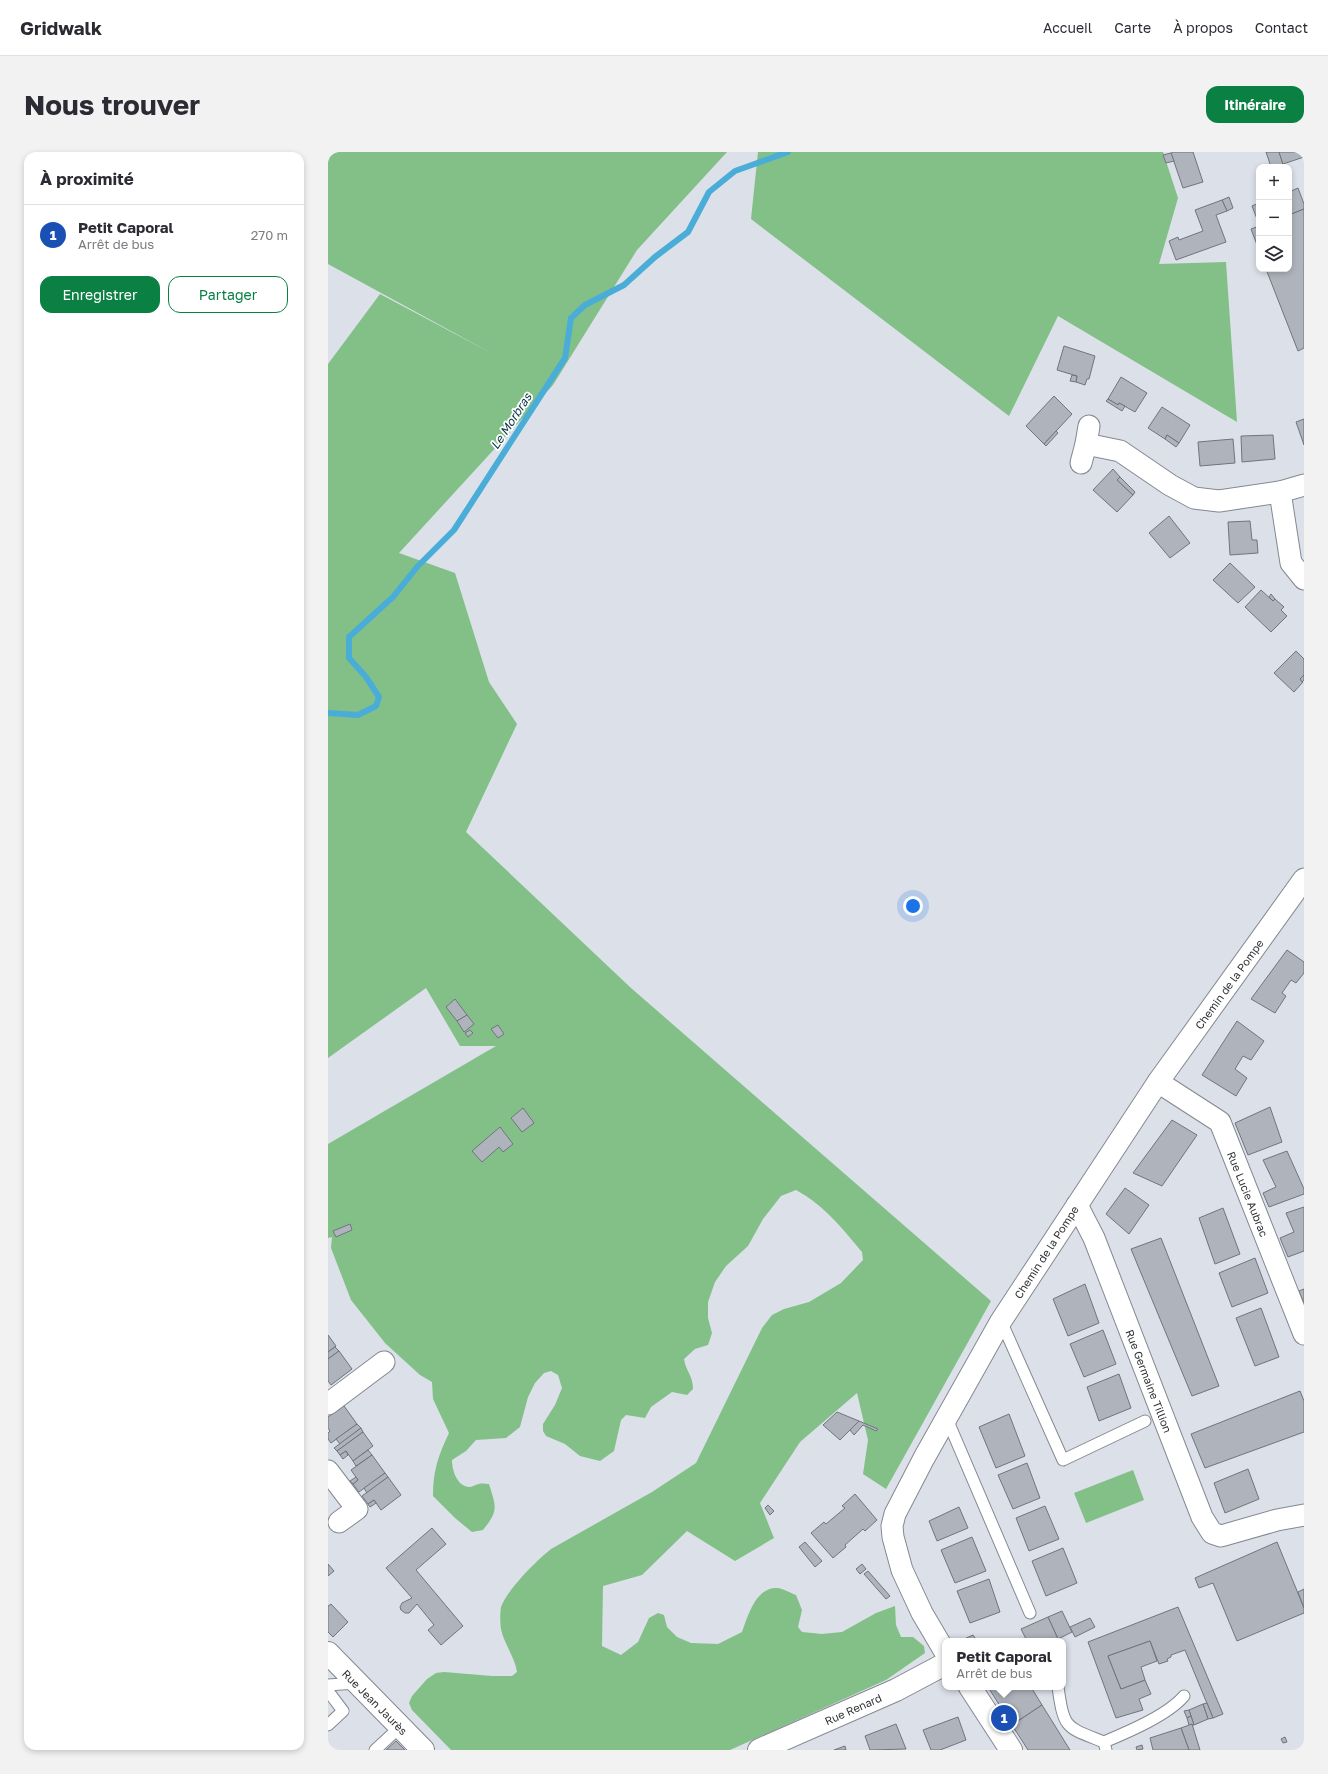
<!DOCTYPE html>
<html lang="fr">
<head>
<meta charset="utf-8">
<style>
  :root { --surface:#fff; --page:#f2f2f3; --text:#2b2b33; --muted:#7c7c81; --line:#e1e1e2; --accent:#0b8043 }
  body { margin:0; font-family:"Golos Text",sans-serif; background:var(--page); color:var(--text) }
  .controls { position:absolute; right:12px; top:12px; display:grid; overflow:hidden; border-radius:8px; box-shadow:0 2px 6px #0003 }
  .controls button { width:36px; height:36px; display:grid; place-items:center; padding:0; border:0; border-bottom:1px solid var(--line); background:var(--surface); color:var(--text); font:20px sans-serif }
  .you { position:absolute; left:585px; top:754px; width:14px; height:14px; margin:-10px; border:3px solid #fff; border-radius:50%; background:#1a73e8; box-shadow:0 0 0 6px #1a73e833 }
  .badge { display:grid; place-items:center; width:26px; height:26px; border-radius:50%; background:var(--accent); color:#fff; font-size:13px; font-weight:700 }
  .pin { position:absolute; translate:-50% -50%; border:2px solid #fff; box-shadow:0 1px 4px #0006 }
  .popup { position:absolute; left:614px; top:1486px; width:124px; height:52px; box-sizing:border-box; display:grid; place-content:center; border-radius:8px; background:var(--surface); filter:drop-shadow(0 1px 3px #0005); font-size:13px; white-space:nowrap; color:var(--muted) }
  .popup b { font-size:15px; color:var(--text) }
  .popup::after { content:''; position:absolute; left:50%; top:100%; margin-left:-8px; border:8px solid transparent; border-top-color:var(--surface) }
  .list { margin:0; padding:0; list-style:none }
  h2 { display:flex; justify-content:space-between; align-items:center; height:52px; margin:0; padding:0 16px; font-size:17px }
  h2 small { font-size:13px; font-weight:400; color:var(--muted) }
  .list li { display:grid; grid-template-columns:26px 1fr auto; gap:12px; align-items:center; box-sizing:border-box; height:60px; padding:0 16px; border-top:1px solid var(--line) }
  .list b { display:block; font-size:15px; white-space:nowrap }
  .list p { margin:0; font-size:13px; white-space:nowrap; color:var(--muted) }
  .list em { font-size:13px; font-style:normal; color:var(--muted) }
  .actions { display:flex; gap:8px; padding:12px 16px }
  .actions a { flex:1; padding:9px 0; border:1px solid var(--accent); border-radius:12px; text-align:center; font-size:14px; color:var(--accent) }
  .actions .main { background:var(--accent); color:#fff }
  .icon { flex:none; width:22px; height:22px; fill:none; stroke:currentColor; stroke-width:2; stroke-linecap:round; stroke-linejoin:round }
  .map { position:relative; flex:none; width:976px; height:1598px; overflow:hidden; border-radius:12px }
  header { display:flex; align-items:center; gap:24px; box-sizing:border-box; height:56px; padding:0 20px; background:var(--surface); border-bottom:1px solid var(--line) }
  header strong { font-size:19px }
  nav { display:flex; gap:22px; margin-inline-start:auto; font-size:14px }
  .intro { display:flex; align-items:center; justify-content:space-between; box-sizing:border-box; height:96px; padding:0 24px }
  h1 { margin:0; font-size:28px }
  .button { padding:10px 18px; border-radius:12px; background:var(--accent); color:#fff; font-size:14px; font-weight:700 }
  main { display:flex; gap:24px; padding:0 24px }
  aside { flex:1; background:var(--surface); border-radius:12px; box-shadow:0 2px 6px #0003 }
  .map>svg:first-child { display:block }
  .green { fill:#82c088 }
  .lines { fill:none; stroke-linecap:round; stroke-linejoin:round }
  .stream { stroke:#49add7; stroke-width:6 }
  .building { fill:#afb4bc; stroke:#70757d }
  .lane-casing { stroke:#848991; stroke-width:13 }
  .street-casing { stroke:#848991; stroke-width:23 }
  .secondary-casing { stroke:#848991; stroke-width:24 }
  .lane { stroke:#fff; stroke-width:11 }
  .street { stroke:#fff; stroke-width:21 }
  .secondary { stroke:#fff; stroke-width:22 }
  .labels { text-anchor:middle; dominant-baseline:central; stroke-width:3.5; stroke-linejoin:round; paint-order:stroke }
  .street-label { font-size:11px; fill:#2f3235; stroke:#fff }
  .water-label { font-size:12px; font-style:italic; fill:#083647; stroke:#fff }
</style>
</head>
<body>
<header>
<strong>Gridwalk</strong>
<nav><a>Accueil</a><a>Carte</a><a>À propos</a><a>Contact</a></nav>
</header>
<div class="intro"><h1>Nous trouver</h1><a class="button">Itinéraire</a></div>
<main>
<aside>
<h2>À proximité<small></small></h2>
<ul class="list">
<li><span class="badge" style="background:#1a4fb4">1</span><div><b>Petit Caporal</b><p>Arrêt de bus</p></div><em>270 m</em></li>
</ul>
<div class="actions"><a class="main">Enregistrer</a><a>Partager</a></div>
</aside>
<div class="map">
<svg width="976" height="1598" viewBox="0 0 976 1598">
  <rect width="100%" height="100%" fill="#dbe0e9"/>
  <g class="green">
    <path d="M 0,0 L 399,0 L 309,98 L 225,233 L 71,401 L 127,421 L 161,530 L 189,572 L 138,680 L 303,836 L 663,1149 L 558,1337 L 535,1322 L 540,1288 L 529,1241 L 472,1290 L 432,1351 L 446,1386 L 407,1409 L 359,1379 L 314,1423 L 275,1434 L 274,1494 L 293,1503 L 310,1490 L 321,1466 L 330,1461 L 336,1463 L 339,1475 L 349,1485 L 363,1491 L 390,1492 L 414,1480 C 420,1464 428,1434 450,1436 C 456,1437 463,1441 468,1443 L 474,1458 L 470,1475 L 474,1480 L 494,1482 L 514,1480 L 548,1461 L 567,1454 L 568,1473 L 573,1485 L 585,1485 L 596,1494 L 597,1501 L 558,1528 L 402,1598 L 123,1598 L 84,1558 L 81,1551 L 84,1544 L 99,1527 L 108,1521 L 116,1520 L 164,1524 L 184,1524 L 189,1520 C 187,1505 176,1492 173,1477 C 172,1471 172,1460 173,1455 C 180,1437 208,1409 223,1397 L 324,1340 L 368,1311 L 434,1176 L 444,1163 L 456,1157 L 481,1150 L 513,1131 L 535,1108 L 534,1100 C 514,1076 496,1053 468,1038 L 453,1044 L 435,1067 L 420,1094 L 398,1114 L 387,1130 L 380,1150 L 380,1166 L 384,1181 L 380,1193 L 367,1197 L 356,1207 C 358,1220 365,1223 365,1237 L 359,1243 L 344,1240 L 323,1255 L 317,1266 L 298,1263 L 293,1268 L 286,1299 L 272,1309 L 252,1304 L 237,1292 L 218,1284 L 215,1279 L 215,1272 L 227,1253 L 234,1236 L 230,1223 L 223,1219 L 216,1221 L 207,1231 L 200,1245 L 192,1275 L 178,1286 L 148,1288 L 138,1299 L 124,1308 C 124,1318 129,1335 142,1335 C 145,1335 148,1332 151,1332 C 154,1331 158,1332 161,1332 C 168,1355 171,1358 155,1378 L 144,1380 L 127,1366 L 105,1344 C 105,1319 110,1304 121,1281 L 105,1247 L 104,1230 L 92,1223 L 57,1191 L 23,1148 L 3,1096 L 4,1085 L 0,1086 L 0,992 L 168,894 L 132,894 L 98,836 L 0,906 L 0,212 L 52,142 L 165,202 L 0,112 Z"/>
    <polygon points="430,0 835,0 850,46 831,112 898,110 909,270 730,164 681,264 423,67"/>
    <polygon points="805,1318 816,1348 758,1371 746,1341"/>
  </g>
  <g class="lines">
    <polyline class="stream" points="0,561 30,563 48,554 51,545 38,525 21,506 21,485 65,445 89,415 126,378 237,206 243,166 257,153 296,133 327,105 360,80 381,40 407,19 460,0"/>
  </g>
  <g class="building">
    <polygon points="845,0 865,0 875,30 855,36 843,1"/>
    <polygon points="938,0 951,0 955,12 943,15"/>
    <polygon points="951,0 976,0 976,5 955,12"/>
    <polygon points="843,1 846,9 838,11 835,3"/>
    <polygon points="970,36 976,52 976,57 961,63 961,40"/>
    <polygon points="901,45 905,56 899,59 894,48"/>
    <polygon points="894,48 899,59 888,63 898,90 848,108 841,89 850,85 851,88 875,79 867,58"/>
    <polygon points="931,51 931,72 924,54"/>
    <polygon points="976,57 976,196 970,199 938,117 961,117 961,63"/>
    <polygon points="931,74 931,98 923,77"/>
    <polygon points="736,194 767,204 761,227 759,227 757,233 748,230 749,224 729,218"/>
    <polygon points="744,223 749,224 748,230 742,229"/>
    <polygon points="793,225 819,241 807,260 791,251 790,253 780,247"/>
    <polygon points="726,244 744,262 716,292 698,274"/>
    <polygon points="780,247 790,253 791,251 797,254 794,259 778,249"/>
    <polygon points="834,255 862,273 851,291 839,283 837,287 820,276"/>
    <polygon points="976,267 976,293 968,270"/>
    <polygon points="728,279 730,281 718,294 716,292"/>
    <polygon points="839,283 851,291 848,295 837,287"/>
    <polygon points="945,283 947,307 914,310 913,284"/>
    <polygon points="905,287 907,311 872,314 870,290"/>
    <polygon points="785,317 792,325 789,328 805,343 789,360 765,338"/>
    <polygon points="792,325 807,340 805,343 789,328"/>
    <polygon points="841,364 862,391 842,406 821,381"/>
    <polygon points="922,369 924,388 929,388 930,401 902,403 900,370"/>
    <polygon points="902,411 927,435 910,451 885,428"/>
    <polygon points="933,438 945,449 947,447 956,455 953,458 959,464 943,480 917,455"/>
    <polygon points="943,442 947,447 945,449 941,445"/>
    <polygon points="968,499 976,507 976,523 972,527 975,530 966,540 946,521"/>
    <polygon points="976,523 976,528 974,530 972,527"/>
    <polygon points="959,798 976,810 976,821 968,831 963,828 954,841 958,844 947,861 923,847"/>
    <polygon points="127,847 139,863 129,869 118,855"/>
    <polygon points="139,863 146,872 136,880 129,869"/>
    <polygon points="909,869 936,889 923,908 915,904 907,917 919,926 908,944 874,923"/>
    <polygon points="170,873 176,882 170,886 163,877"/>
    <polygon points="142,878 145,881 140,885 137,881"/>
    <polygon points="942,955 954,990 920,1003 907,971"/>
    <polygon points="195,956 206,971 194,980 183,966"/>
    <polygon points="844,968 869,983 834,1034 805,1021"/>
    <polygon points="172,975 185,992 175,1000 171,995 154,1010 144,999"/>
    <polygon points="959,999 976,1037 976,1042 941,1055 935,1041 948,1035 935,1008"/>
    <polygon points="797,1036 821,1053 801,1082 778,1062"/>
    <polygon points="976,1055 976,1099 960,1105 952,1086 966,1080 958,1061"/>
    <polygon points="895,1056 912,1102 887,1112 871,1066"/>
    <polygon points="22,1072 24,1078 8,1085 5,1079"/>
    <polygon points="833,1086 891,1234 864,1244 803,1097"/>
    <polygon points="927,1106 940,1141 904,1155 891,1121"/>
    <polygon points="757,1132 771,1171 740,1184 725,1147"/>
    <polygon points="976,1137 976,1151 971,1139"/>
    <polygon points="933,1156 951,1205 927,1214 908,1166"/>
    <polygon points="775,1178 788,1212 756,1225 742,1192"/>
    <polygon points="0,1183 8,1194 0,1200"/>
    <polygon points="7,1195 11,1199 0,1207 0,1200"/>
    <polygon points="11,1199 24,1217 3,1233 0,1229 0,1207"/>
    <polygon points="791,1222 803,1256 771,1269 759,1235"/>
    <polygon points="972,1239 976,1249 976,1280 877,1316 863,1282"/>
    <polygon points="16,1254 29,1272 3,1291 0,1287 0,1281 2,1279 0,1276 0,1265"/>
    <polygon points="509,1260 531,1269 512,1288 495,1273"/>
    <polygon points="681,1262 697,1304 668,1316 651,1275"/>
    <polygon points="531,1269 550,1277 548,1279 535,1273 526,1283 522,1278"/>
    <polygon points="29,1272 33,1276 12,1292 8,1287"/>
    <polygon points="33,1276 35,1280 9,1299 6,1296"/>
    <polygon points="35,1280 45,1294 25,1309 18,1299 12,1303 9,1299"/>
    <polygon points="40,1298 44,1303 28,1314 25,1309"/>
    <polygon points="18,1299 20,1303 15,1307 12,1303"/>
    <polygon points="44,1303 57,1321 31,1340 25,1332 30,1328 23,1318"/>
    <polygon points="699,1311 712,1346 685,1357 670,1323"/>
    <polygon points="920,1317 931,1347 897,1361 886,1331"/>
    <polygon points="57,1321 60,1325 39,1341 36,1336"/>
    <polygon points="28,1325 30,1328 25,1332 22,1329"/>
    <polygon points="60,1325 73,1343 53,1358 46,1348 40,1352 34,1344"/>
    <polygon points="527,1342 549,1368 537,1379 535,1377 517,1393 518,1395 505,1406 483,1381 496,1370 498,1372 517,1356 514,1354"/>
    <polygon points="46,1348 48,1351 42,1355 40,1352"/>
    <polygon points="440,1353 446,1359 442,1363 437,1356"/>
    <polygon points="717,1354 731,1387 701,1399 688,1366"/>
    <polygon points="631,1355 640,1376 609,1389 601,1369"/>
    <polygon points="104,1376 118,1392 88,1418 135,1474 113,1493 100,1478 106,1473 89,1452 81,1461 77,1461 73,1458 72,1455 74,1451 84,1446 58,1416"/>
    <polygon points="644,1385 658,1419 627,1431 613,1398"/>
    <polygon points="477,1390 494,1409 487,1415 471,1395"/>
    <polygon points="949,1390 976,1456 976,1461 909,1489 885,1431 871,1436 867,1426"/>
    <polygon points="735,1396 749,1431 718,1444 704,1409"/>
    <polygon points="0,1412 6,1419 0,1424"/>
    <polygon points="534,1412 538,1417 532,1422 528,1417"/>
    <polygon points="540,1419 562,1444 558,1447 536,1422"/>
    <polygon points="661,1427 672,1460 642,1471 629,1439"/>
    <polygon points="976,1437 976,1456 970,1440"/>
    <polygon points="3,1452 20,1470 5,1485 0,1480 0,1454"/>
    <polygon points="850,1455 895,1562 885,1566 857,1498 843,1503 843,1505 839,1507 840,1509 831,1512 822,1489 780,1504 793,1537 817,1528 823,1542 811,1547 815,1558 788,1566 760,1490"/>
    <polygon points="734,1459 744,1480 730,1487 720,1465"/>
    <polygon points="720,1465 730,1487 725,1489 699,1489 693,1477"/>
    <polygon points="762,1466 767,1475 747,1485 742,1475"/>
    <polygon points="645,1483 649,1489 632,1489"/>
    <polygon points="822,1489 829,1509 813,1515 817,1528 793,1537 780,1504"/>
    <polygon points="660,1535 703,1535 714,1553 684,1573"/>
    <polygon points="879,1551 885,1566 880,1567 875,1552"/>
    <polygon points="875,1552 880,1567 866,1573 861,1558"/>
    <polygon points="714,1553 742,1598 700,1598 684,1573"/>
    <polygon points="861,1558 863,1564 859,1566 856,1559"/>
    <polygon points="863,1564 866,1573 861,1573 859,1566"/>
    <polygon points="630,1565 638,1588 612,1598 603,1598 595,1578"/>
    <polygon points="568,1572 578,1597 542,1598 537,1584"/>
    <polygon points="864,1572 872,1598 861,1598 853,1576"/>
    <polygon points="853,1576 861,1598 825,1598 822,1586"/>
    <polygon points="957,1585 959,1590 955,1591 953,1587"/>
    <polygon points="68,1589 77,1598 58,1598"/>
    <polygon points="814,1593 815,1597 809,1598 808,1595"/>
    <polygon points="517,1594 518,1598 506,1598"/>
  </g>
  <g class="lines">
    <defs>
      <g id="lane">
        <polyline points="673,1169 735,1308 817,1269"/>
        <polyline points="619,1267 702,1461"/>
        <polyline points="0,1533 28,1531"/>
        <path d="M 730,1535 C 736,1578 738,1575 776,1590"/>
        <polyline points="0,1539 15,1559 0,1573"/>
        <polyline points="47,1598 72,1575"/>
        <path d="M 778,1598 L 776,1590 C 800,1580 840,1563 856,1544"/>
      </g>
      <g id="street">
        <polyline points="758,292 792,299 842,333 866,346 891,349 952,340 976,333"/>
        <polyline points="753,311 758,292 761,274"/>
        <polyline points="952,340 963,411 976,427"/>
        <polyline points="830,930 892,970 976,1182"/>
        <polyline points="749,1053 766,1086 874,1365 884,1381 893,1384 949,1368 976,1363"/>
        <polyline points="0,1252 56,1210"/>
        <polyline points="0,1319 29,1357 11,1370"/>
        <polyline points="617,1500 594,1461 574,1418 565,1385 564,1374 567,1362 596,1306 673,1169 830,930 976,727"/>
      </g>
      <g id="secondary">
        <polyline points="0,1501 95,1598"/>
        <polyline points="642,1535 683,1598"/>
        <polyline points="431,1598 568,1538 617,1512"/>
      </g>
    </defs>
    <use href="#lane" class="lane-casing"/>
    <use href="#street" class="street-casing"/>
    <use href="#secondary" class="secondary-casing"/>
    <use href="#lane" class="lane"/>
    <use href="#street" class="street"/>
    <use href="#secondary" class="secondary"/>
  </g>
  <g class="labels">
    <g class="street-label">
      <text transform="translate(901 832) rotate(-54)">Chemin de la Pompe</text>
      <text transform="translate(920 1042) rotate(68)">Rue Lucie Aubrac</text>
      <text transform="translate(718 1100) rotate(-57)">Chemin de la Pompe</text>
      <text transform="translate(821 1229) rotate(69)">Rue Germaine Tillion</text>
      <text transform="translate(47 1550) rotate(45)">Rue Jean Jaurès</text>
      <text transform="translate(525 1557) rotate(-24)">Rue Renard</text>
    </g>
    <g class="water-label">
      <text transform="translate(183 269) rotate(-57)">Le Morbras</text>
    </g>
  </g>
</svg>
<div class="controls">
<button>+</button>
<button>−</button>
<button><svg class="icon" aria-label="layers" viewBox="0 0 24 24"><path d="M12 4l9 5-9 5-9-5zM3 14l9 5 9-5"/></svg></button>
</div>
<div class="you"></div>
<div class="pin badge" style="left:676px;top:1566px;background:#1a4fb4">1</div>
<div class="popup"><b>Petit Caporal</b>Arrêt de bus</div>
</div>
</main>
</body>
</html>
